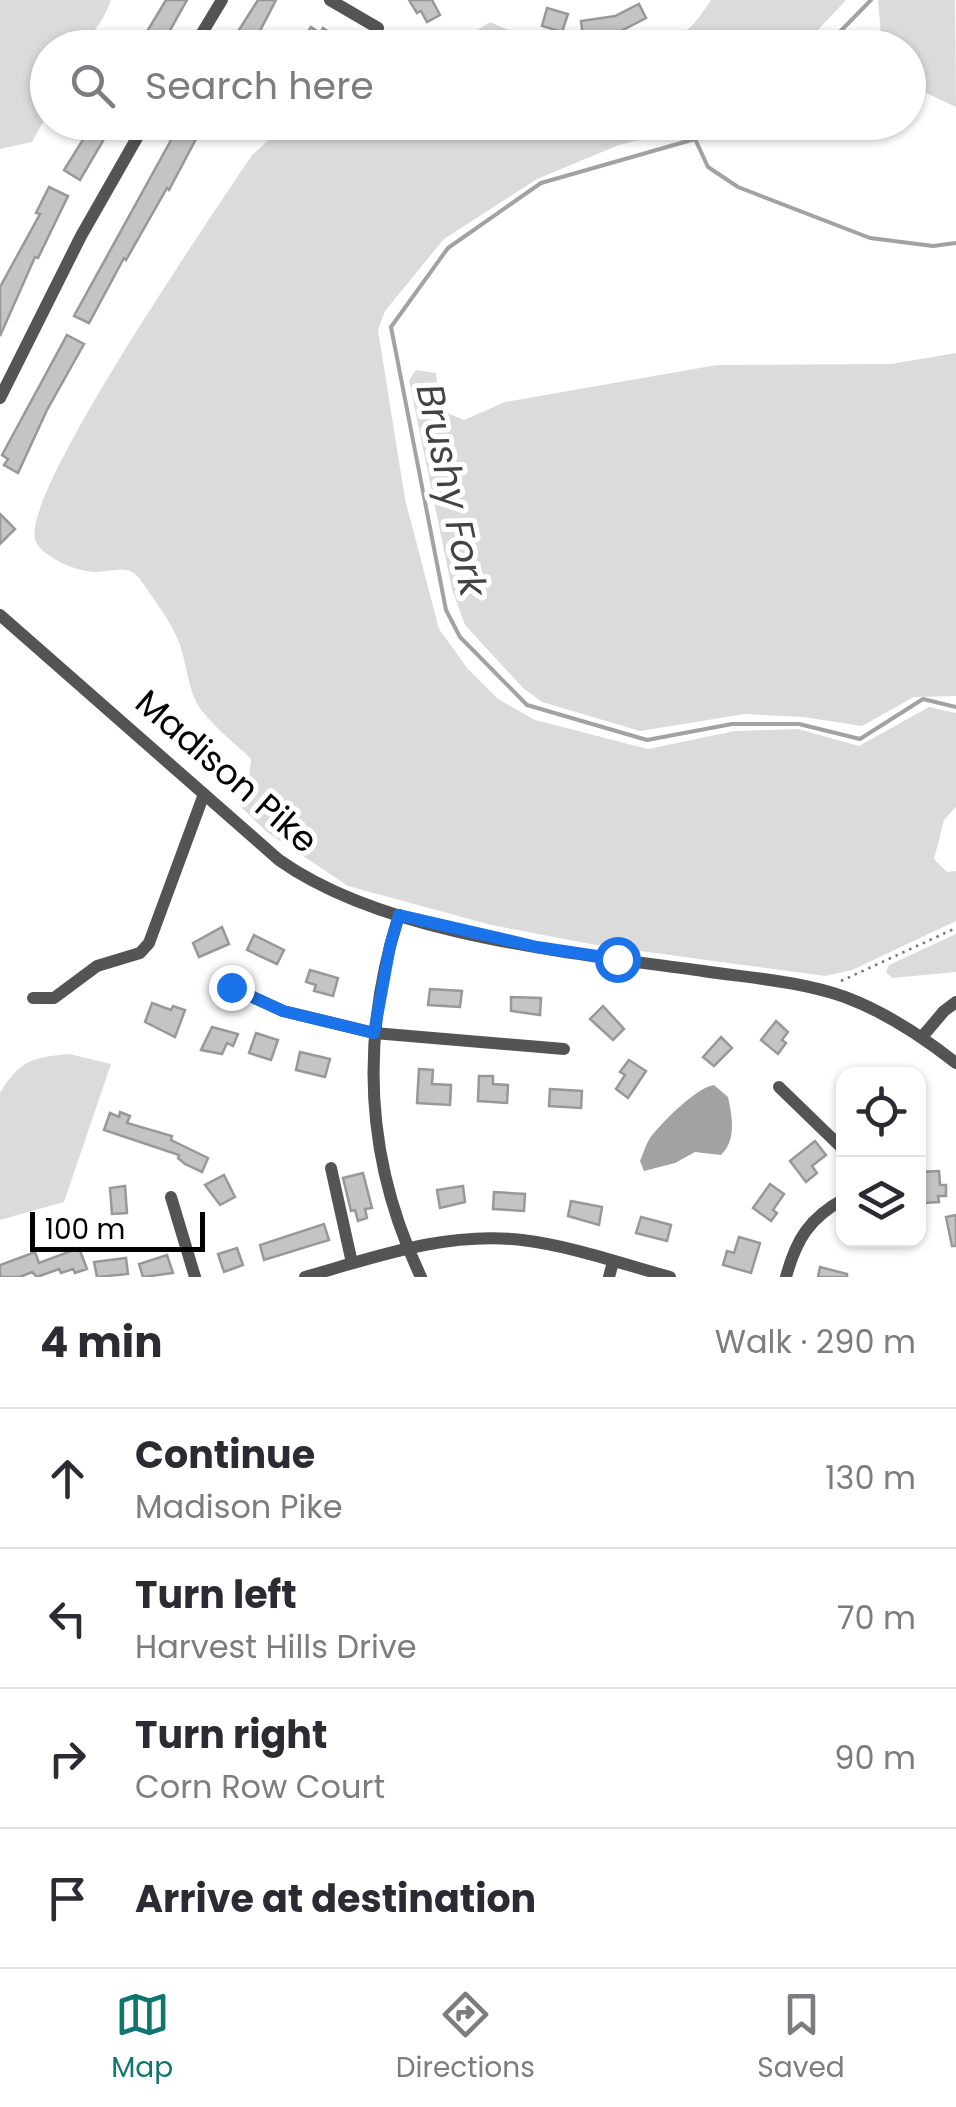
<!DOCTYPE html>
<html lang="en">
<head>
<meta charset="utf-8">
<style>
  :root { --surface:#fff; --page:#f2f2f3; --text:#2b2b33; --muted:#7c7c81; --line:#e1e1e2; --accent:#0f766e }
  body { margin:0; font-family:Poppins,sans-serif; background:var(--page); color:var(--text) }
  .controls { position:absolute; right:30px; bottom:30px; display:grid; overflow:hidden; border-radius:20px; box-shadow:0 2px 8px #0004 }
  .controls button { width:90px; height:90px; display:grid; place-items:center; padding:0; border:0; border-bottom:2px solid var(--line); background:var(--surface); color:var(--text); font:50px sans-serif }
  .scale { position:absolute; left:30px; bottom:25px; width:175px; box-sizing:border-box; padding-left:10px; border:5px solid #000; border-top:0; font-size:28px; line-height:35px; white-space:nowrap; color:#000; -webkit-text-stroke:8px #fff; paint-order:stroke }
  .stop { position:absolute; width:30px; height:30px; margin:-22px; border:8px solid #1a73e8; border-radius:50%; background:#fff }
  .stop.end { background:#1a73e8; border-color:#fff; box-shadow:0 2px 10px #0008 }
  .list { margin:0; padding:0; list-style:none }
  h2 { display:flex; justify-content:space-between; align-items:center; height:130px; margin:0; padding:0 40px; font-size:42px }
  h2 small { font-size:32px; font-weight:400; color:var(--muted) }
  .list li { display:grid; grid-template-columns:65px 1fr auto; gap:30px; align-items:center; box-sizing:border-box; height:140px; padding:0 40px; border-top:2px solid var(--line) }
  .list b { display:block; font-size:38px; white-space:nowrap }
  .list p { margin:0; font-size:32px; white-space:nowrap; color:var(--muted) }
  .list em { font-size:32px; font-style:normal; color:var(--muted) }
  .icon { flex:none; width:55px; height:55px; fill:none; stroke:currentColor; stroke-width:2; stroke-linecap:round; stroke-linejoin:round }
  .map { position:relative; flex:none; width:956px; height:1277px; overflow:hidden }
  .search { position:absolute; background:var(--surface); box-shadow:0 2px 8px #0004; left:30px; right:30px; top:30px; height:110px; display:flex; align-items:center; gap:25px; box-sizing:border-box; padding:0 35px; border-radius:55px; color:var(--muted); font-size:38px }
  .sheet { height:690px; background:var(--surface) }
  nav { display:flex; justify-content:space-around; align-items:center; box-sizing:border-box; height:140px; border-top:2px solid var(--line); background:var(--surface); font-size:28px; color:var(--muted) }
  nav a { display:grid; justify-items:center; gap:5px }
  nav .on { color:var(--accent) }
  .map>svg:first-child { display:block }
  .green { fill:#dbdbdb }
  .water { fill:#a2a2a2 }
  .lines { fill:none; stroke-linecap:round; stroke-linejoin:round }
  .stream { stroke:#a2a2a2; stroke-width:4 }
  .building { fill:#c4c4c4; stroke:#989898; stroke-width:2.5 }
  .path { stroke:#767676; stroke-width:2.5; stroke-dasharray:2.5 5; stroke-linecap:butt }
  .minor { stroke:#545454; stroke-width:12 }
  .route { stroke:#1a73e8; stroke-width:12 }
  .labels { text-anchor:middle; dominant-baseline:central; stroke-width:10; stroke-linejoin:round; paint-order:stroke }
  .street-label { font-size:35px; fill:#000; stroke:#fff }
  .water-label { font-size:38px; font-style:italic; fill:#434343; stroke:#fff }
</style>
</head>
<body>
<div class="map">
<svg width="956" height="1277" viewBox="0 0 956 1277">
  <rect width="100%" height="100%" fill="#fff"/>
  <g class="green">
    <path d="M 0,0 L 111,0 C 99,33 82,48 48,48 L 47,80 L 43,88 L 47,115 L 32,142 L 0,149 Z"/>
    <path d="M 711,0 L 846,0 L 802,47 L 640,47 C 680,40 688,35 711,0 Z"/>
    <polygon points="878,0 955,0 956,107 909,85 908,48 882,47"/>
    <polygon points="490,22 513,32 531,47 469,47 471,34"/>
    <path d="M 300,123 L 695,123 L 687,128 L 619,145 L 537,179 L 444,239 L 385,311 L 378,330 L 405,499 L 439,629 L 467,668 L 498,699 L 535,720 L 648,749 L 735,731 L 798,729 L 859,746 L 929,707 L 956,713 L 956,807 L 944,820 L 934,859 L 947,872 L 956,871 L 956,921 L 852,970 L 825,976 L 596,945 L 491,925 L 348,886 L 267,832 L 238,804 L 249,778 L 251,759 C 236,744 216,729 202,711 C 186,690 188,663 178,640 C 170,620 154,600 142,582 C 129,562 114,572 95,572 C 78,572 44,558 36,542 C 14,502 220,204 252,155 L 271,138 Z"/>
    <polygon points="956,353 956,696 914,697 862,726 803,717 745,714 640,731 542,702 523,688 465,625 452,589 409,380 416,370 436,373 440,410 464,420 505,402 717,365 891,364"/>
    <polygon points="956,934 956,972 892,978 886,972 889,965"/>
    <path d="M 69,1054 L 111,1064 L 64,1202 L 0,1220 L 0,1093 C 19,1060 34,1057 69,1054 Z"/>
  </g>
  <path class="water" d="M 714,1085 L 728,1097 C 732,1116 737,1140 721,1155 L 695,1152 L 675,1163 L 644,1171 L 640,1161 C 643,1154 646,1144 650,1138 C 661,1123 697,1087 714,1085 Z"/>
  <g class="lines">
    <g class="stream">
      <polyline points="824,48 871,0"/>
      <polyline points="719,122 695,139 541,183 448,248 391,327 446,610 460,637 527,705 647,740 732,724 799,724 860,739 923,699 956,707"/>
      <polyline points="695,139 708,167 738,187 870,238 933,246 956,243"/>
    </g>
  </g>
  <g class="building">
    <polygon points="166,0 187,0 160,48 137,48"/>
    <polygon points="258,0 276,0 251,48 242,48 232,41"/>
    <polygon points="409,0 432,0 440,15 427,22 421,11 417,13"/>
    <polygon points="639,4 646,18 619,32 583,37 581,21 615,16"/>
    <polygon points="547,8 568,14 562,32 542,26"/>
    <polygon points="311,27 320,33 323,28 335,36 327,48 309,48 301,42"/>
    <polygon points="418,34 448,48 418,48 412,45"/>
    <polygon points="94,122 114,122 80,180 64,170"/>
    <polygon points="181,122 205,122 169,190 167,188 126,260 124,258 89,323 74,316"/>
    <polygon points="49,187 68,196 38,258 35,257 0,336 0,287 40,214 36,213"/>
    <polygon points="67,335 84,344 47,410 18,473 4,465 8,459 2,455"/>
    <polygon points="0,514 15,529 0,544"/>
    <polygon points="222,927 229,944 199,957 193,943"/>
    <polygon points="254,935 284,950 277,964 247,950"/>
    <polygon points="310,970 338,978 333,996 314,991 316,985 306,982"/>
    <polygon points="430,989 462,991 460,1007 428,1005"/>
    <polygon points="511,997 541,998 540,1015 511,1011"/>
    <polygon points="152,1003 171,1010 173,1006 185,1010 175,1037 145,1022"/>
    <polygon points="603,1006 624,1029 613,1040 590,1019"/>
    <polygon points="776,1021 788,1032 782,1040 786,1043 778,1054 761,1040"/>
    <polygon points="212,1027 238,1034 233,1046 227,1043 222,1054 201,1050"/>
    <polygon points="256,1033 278,1040 271,1060 249,1053"/>
    <polygon points="721,1037 732,1048 714,1066 703,1057"/>
    <polygon points="300,1052 330,1059 325,1077 296,1070"/>
    <polygon points="629,1060 646,1071 628,1098 616,1089 625,1075 620,1072"/>
    <polygon points="419,1069 433,1070 432,1084 451,1085 450,1105 417,1103"/>
    <polygon points="479,1076 493,1076 493,1084 508,1085 507,1103 478,1101"/>
    <polygon points="550,1089 582,1091 581,1108 549,1106"/>
    <polygon points="120,1112 130,1116 127,1123 172,1136 171,1140 208,1158 202,1172 185,1164 178,1158 179,1155 104,1130 110,1113 119,1117"/>
    <polygon points="815,1141 826,1155 812,1166 817,1173 806,1182 790,1161"/>
    <polygon points="939,1171 940,1185 946,1185 946,1196 938,1196 939,1202 923,1203 923,1193 918,1193 918,1172"/>
    <polygon points="363,1173 372,1208 365,1209 367,1218 358,1221 355,1210 351,1211 343,1178"/>
    <polygon points="224,1175 235,1197 220,1205 205,1185"/>
    <polygon points="770,1184 784,1194 773,1210 777,1213 771,1221 753,1208"/>
    <polygon points="125,1186 127,1213 112,1214 110,1188"/>
    <polygon points="463,1186 465,1202 440,1208 437,1190"/>
    <polygon points="494,1192 525,1194 524,1211 493,1209"/>
    <polygon points="571,1201 602,1207 599,1225 568,1216"/>
    <polygon points="956,1215 956,1246 952,1246 946,1217"/>
    <polygon points="641,1217 671,1225 667,1241 636,1233"/>
    <polygon points="324,1224 329,1240 264,1260 260,1245"/>
    <polygon points="739,1237 760,1243 751,1273 723,1265 727,1251 734,1253"/>
    <polygon points="79,1248 87,1269 75,1273 73,1269 61,1273 59,1269 37,1277 32,1272 20,1277 0,1277 0,1265 35,1252 39,1263"/>
    <polygon points="237,1248 243,1265 224,1272 218,1254"/>
    <polygon points="167,1255 173,1273 143,1277 139,1264"/>
    <polygon points="126,1258 128,1274 97,1277 94,1262"/>
    <polygon points="820,1267 847,1274 847,1277 818,1277"/>
  </g>
  <g class="lines">
    <polyline class="path" points="841,981 956,928"/>
    <g class="minor">
      <polyline points="330,0 378,28"/>
      <polyline points="193,48 222,0"/>
      <polyline points="0,398 81,236 146,122"/>
      <path d="M 0,615 L 279,860 C 386,936 574,953 703,971 C 750,978 800,981 845,997 C 885,1012 923,1037 956,1063"/>
      <path d="M 399,915 C 360,1038 365,1160 421,1277"/>
      <polyline points="231,987 283,1011 374,1033 564,1049"/>
      <polyline points="33,998 54,998 97,966 140,953 149,943 204,794"/>
      <polyline points="922,1037 944,1011 956,1002"/>
      <polyline points="779,1087 844,1150"/>
      <polyline points="331,1168 352,1263"/>
      <polyline points="171,1197 195,1277"/>
      <path d="M 305,1277 C 375,1257 447,1231 522,1240 C 572,1246 622,1264 670,1277"/>
      <polyline points="609,1277 613,1262"/>
      <path d="M 786,1277 C 796,1240 809,1218 844,1199"/>
    </g>
  </g>
  <g class="lines">
    <polyline class="route" points="231,987 283,1011 374,1033 390,946 399,915 537,947 617,959"/>
  </g>
  <g class="labels">
    <g class="street-label">
      <text transform="translate(227 771) rotate(41)">Madison Pike</text>
    </g>
    <g class="water-label">
      <text transform="translate(452 490) rotate(78)">Brushy Fork</text>
    </g>
  </g>
</svg>
<div class="controls">
<button><svg class="icon" aria-label="locate" viewBox="0 0 24 24"><circle cx="12" cy="12" r="6"/><path d="M12 2v4M12 18v4M2 12h4M18 12h4"/></svg></button>
<button><svg class="icon" aria-label="layers" viewBox="0 0 24 24"><path d="M12 4l9 5-9 5-9-5zM3 14l9 5 9-5"/></svg></button>
</div>
<div class="scale">100 m</div>
<div class="stop" style="left:617px;top:959px"></div>
<div class="stop end" style="left:231px;top:987px"></div>
<div class="search"><svg class="icon" aria-label="search" viewBox="0 0 24 24"><circle cx="10" cy="10" r="6"/><path d="M15 15l6 6"/></svg>Search here</div>
</div>
<section class="sheet">
<h2>4 min<small>Walk · 290 m</small></h2>
<ul class="list">
<li><svg class="icon" aria-label="ahead" viewBox="0 0 24 24"><path d="M12 20V5M6 11l6-6 6 6"/></svg><div><b>Continue</b><p>Madison Pike</p></div><em>130 m</em></li>
<li><svg class="icon" aria-label="left" viewBox="0 0 24 24"><path d="M17 20v-9H6M10 6l-5 5 5 5"/></svg><div><b>Turn left</b><p>Harvest Hills Drive</p></div><em>70 m</em></li>
<li><svg class="icon" aria-label="right" viewBox="0 0 24 24"><path d="M7 20v-9h11M14 6l5 5-5 5"/></svg><div><b>Turn right</b><p>Corn Row Court</p></div><em>90 m</em></li>
<li><svg class="icon" aria-label="arrive" viewBox="0 0 24 24"><path d="M6 21V4h12l-3 4 3 4H6"/></svg><div><b>Arrive at destination</b></div></li>
</ul>
</section>
<nav>
<a class="on"><svg class="icon" aria-label="map" viewBox="0 0 24 24"><path d="M3 6l6-2 6 2 6-2v14l-6 2-6-2-6 2zM9 4v14M15 6v14"/></svg>Map</a>
<a><svg class="icon" aria-label="directions" viewBox="0 0 24 24"><path d="M12 3l9 9-9 9-9-9zM9 14v-3h6M13 9l2 2-2 2"/></svg>Directions</a>
<a><svg class="icon" aria-label="saved" viewBox="0 0 24 24"><path d="M7 4h10v16l-5-4-5 4z"/></svg>Saved</a>
</nav>
</body>
</html>
